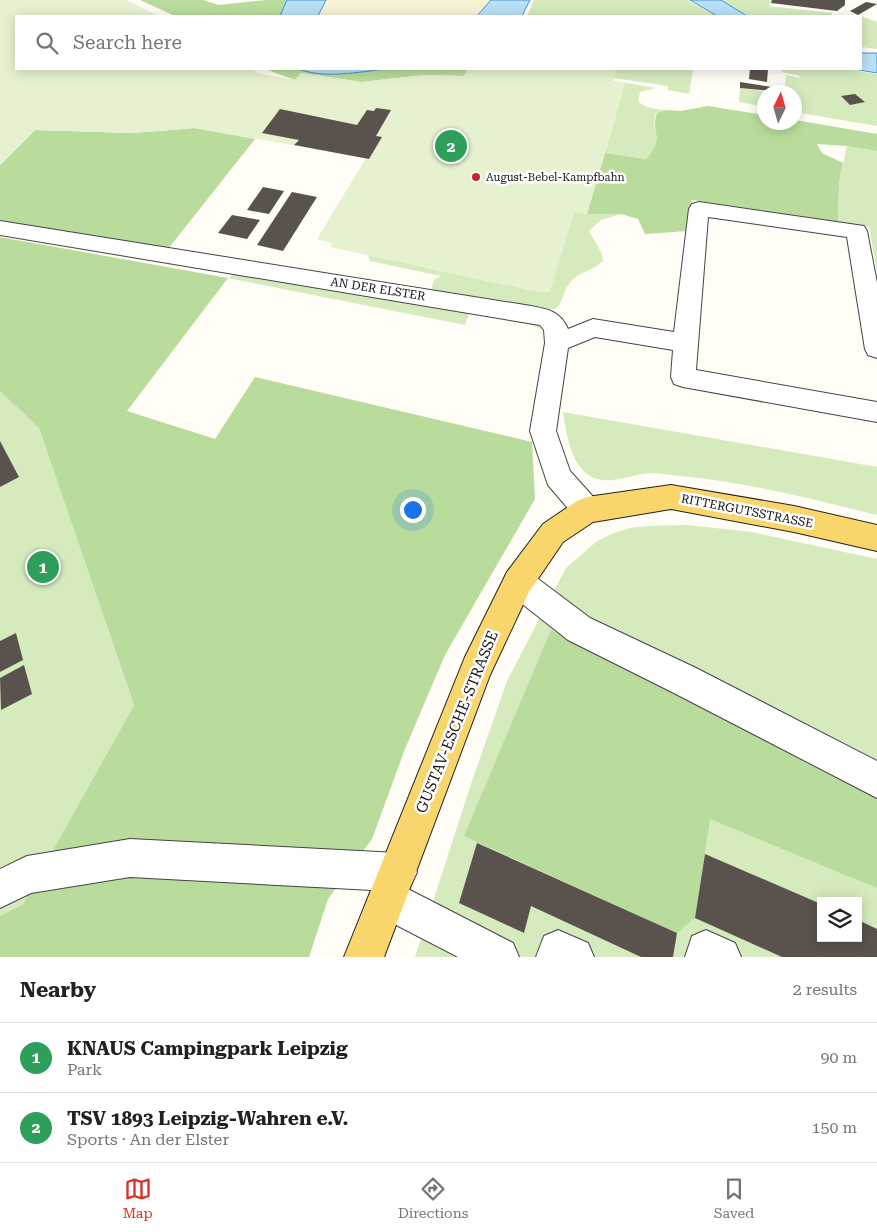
<!DOCTYPE html>
<html lang="en">
<head>
<meta charset="utf-8">
<style>
  :root { --surface:#fff; --page:#f6f6f6; --text:#202124; --muted:#757577; --line:#e0e0e0; --accent:#d93025 }
  body { margin:0; font-family:"Roboto Serif",serif; background:var(--page); color:var(--text) }
  .controls { position:absolute; right:15px; bottom:15px; display:grid; overflow:hidden; border-radius:0px; box-shadow:0 2px 12px #0003 }
  .controls button { width:45px; height:45px; display:grid; place-items:center; padding:0; border:0; border-bottom:1px solid var(--line); background:var(--surface); color:var(--text); font:25px sans-serif }
  .compass { position:absolute; left:757px; top:85px; width:45px; height:45px; border-radius:50%; background:var(--surface); box-shadow:0 2px 12px #0003; rotate:5deg }
  .you { position:absolute; left:412px; top:509px; width:18px; height:18px; margin:-12px; border:4px solid #fff; border-radius:50%; background:#1a73e8; box-shadow:0 0 0 8px #1a73e833 }
  .badge { display:grid; place-items:center; width:32px; height:32px; border-radius:50%; background:var(--accent); color:#fff; font-size:16px; font-weight:700 }
  .pin { position:absolute; translate:-50% -50%; border:2px solid #fff; box-shadow:0 1px 5px #0006 }
  .list { margin:0; padding:0; list-style:none }
  h2 { display:flex; justify-content:space-between; align-items:center; height:65px; margin:0; padding:0 20px; font-size:21px }
  h2 small { font-size:16px; font-weight:400; color:var(--muted) }
  .list li { display:grid; grid-template-columns:32px 1fr auto; gap:15px; align-items:center; box-sizing:border-box; height:70px; padding:0 20px; border-top:1px solid var(--line) }
  .list b { display:block; font-size:19px; white-space:nowrap }
  .list p { margin:0; font-size:16px; white-space:nowrap; color:var(--muted) }
  .list em { font-size:16px; font-style:normal; color:var(--muted) }
  .icon { flex:none; width:28px; height:28px; fill:none; stroke:currentColor; stroke-width:2; stroke-linecap:round; stroke-linejoin:round }
  .map { position:relative; flex:none; width:877px; height:957px; overflow:hidden }
  .search { position:absolute; background:var(--surface); box-shadow:0 2px 12px #0003; left:15px; right:15px; top:15px; height:55px; display:flex; align-items:center; gap:12px; box-sizing:border-box; padding:0 18px; border-radius:0px; color:var(--muted); font-size:19px }
  .sheet { height:205px; background:var(--surface) }
  nav { display:flex; justify-content:space-around; align-items:center; box-sizing:border-box; height:70px; border-top:1px solid var(--line); background:var(--surface); font-size:14px; color:var(--muted) }
  nav a { display:grid; justify-items:center; gap:2px }
  nav .on { color:var(--accent) }
  .map>svg:first-child { display:block }
  .farmland { fill:#f6f3d4 }
  .green { fill:#d5ebbd; fill-rule:evenodd }
  .forest { fill:#b9dc9c }
  .pitch { fill:#e6f2cf }
  .water { fill:#b9e0f7; stroke:#3f96cf }
  .building { fill:#5a524d }
  .lines { fill:none; stroke-linecap:round; stroke-linejoin:round }
  .minor-casing { stroke:#444; stroke-width:2 }
  .major-casing { stroke:#222; stroke-width:2 }
  .minor { fill:#fff; fill-rule:evenodd }
  .major { fill:#f9d66b; fill-rule:evenodd }
  .poi-dot { fill:#c4262e; stroke:#fff; stroke-width:2 }
  .labels { text-anchor:middle; dominant-baseline:central; stroke-width:5; stroke-linejoin:round; paint-order:stroke }
  .far-poi-label { font-size:11px; fill:#111; stroke:#fff; text-anchor:start }
  .street-label { font-size:12px; fill:#111; stroke:#fff }
  .near-street-label { font-size:15px; fill:#111; stroke:#fff }
</style>
</head>
<body>
<div class="map">
<svg width="877" height="957" viewBox="0 0 877 957">
  <rect width="100%" height="100%" fill="#fffdf5"/>
  <polygon class="farmland" points="326,0 491,0 477,16 318,16"/>
  <g class="green">
    <polygon points="534,0 687,0 716,16 527,16"/>
    <polygon points="722,0 772,0 769,6 832,13 832,16 835,16 747,16"/>
    <polygon points="858,15 877,22 877,49 861,47 861,16 856,16"/>
    <path d="M 468,69 L 693,69 L 689,94 L 668,90 L 668,86 L 614,78 L 613,81 L 656,88 L 640,92 L 638,101 C 647,109 655,109 666,110 L 656,113 C 650,135 666,136 646,159 L 605,153 L 623,90 Z"/>
    <polygon points="782,69 847,69 877,74 877,126 795,112 794,92 784,92 786,75 799,78 800,76 782,72"/>
    <polygon points="740,88 769,92 764,92 764,107 739,102"/>
    <polygon points="847,146 877,151 877,271 869,227 838,222 839,181"/>
    <path d="M 574,213 L 621,214 L 601,220 L 589,231 C 594,242 602,249 603,261 C 593,271 577,272 569,284 C 563,292 563,302 556,309 L 548,310 L 431,291 L 434,280 L 441,276 L 370,261 L 368,255 L 539,292 Z"/>
    <polygon points="238,271 534,321 543,330 528,323 470,311 465,325 228,278"/>
    <polygon points="0,391 39,428 134,705 23,904 0,916"/>
    <path d="M 563,412 L 877,467 L 877,515 C 812,499 747,482 680,476 C 670,475 660,473 650,473 C 632,474 611,485 594,478 C 571,469 566,432 563,412 Z"/>
    <path d="M 687,525 L 752,532 L 877,559 L 877,957 L 415,957 L 472,781 L 507,681 L 566,568 L 597,541 L 614,533 L 630,528 L 649,526 ZM 821,901 L 858,901 L 858,938 L 821,938 Z"/>
  </g>
  <g class="forest">
    <polygon points="140,0 203,0 219,5 266,0 287,0 280,16 175,16"/>
    <polygon points="265,69 299,69 344,74 385,69 468,69 464,76 425,75 362,82 301,73 295,80"/>
    <path d="M 708,106 L 764,115 L 764,122 L 794,122 L 795,120 L 877,134 L 877,151 L 847,146 L 817,144 L 822,153 L 843,163 L 839,181 L 838,222 L 692,200 L 688,231 L 645,234 L 638,219 L 621,214 L 587,214 L 605,153 L 646,159 C 666,136 650,135 657,113 L 666,110 L 681,111 Z"/>
    <polygon points="195,128 255,139 168,249 0,220 0,165 35,130 133,133"/>
    <polygon points="0,237 228,278 127,411 215,439 255,377 532,442 535,499 445,655 405,749 372,839 328,899 309,957 0,957 0,916 23,904 134,705 39,428 0,391"/>
    <polygon points="551,630 877,795 877,888 710,819 695,918 677,933 464,836"/>
  </g>
  <polygon class="pitch" points="0,0 126,0 158,16 16,16 16,69 253,69 257,73 295,80 301,73 362,82 425,75 464,76 468,69 616,69 613,81 625,83 587,214 574,213 550,292 539,292 330,247 332,243 317,239 366,158 195,128 133,133 35,130 0,165"/>
  <g class="water">
    <polygon points="287,0 326,0 318,16 280,16"/>
    <polygon points="491,0 530,0 522,16 477,16"/>
    <polygon points="690,0 721,0 747,16 717,16"/>
    <polygon points="861,53 877,53 877,73 854,69 861,69"/>
    <path d="M 299,69 L 385,69 C 358,72 325,79 299,69 Z"/>
  </g>
  <g class="building">
    <polygon points="772,0 845,0 845,5 837,11 771,3"/>
    <polygon points="866,2 877,4 858,15 850,11"/>
    <polygon points="750,69 768,69 767,82 749,79"/>
    <polygon points="740,82 784,89 784,92 740,88"/>
    <polygon points="855,94 865,102 850,105 841,96"/>
    <polygon points="376,108 391,110 376,136 382,137 369,159 294,145 299,140 262,133 280,109 357,125 367,110 374,111"/>
    <polygon points="263,187 284,191 269,214 247,210"/>
    <polygon points="292,192 317,197 283,251 257,245"/>
    <polygon points="232,215 260,220 247,239 218,233"/>
    <polygon points="0,441 19,477 0,487"/>
    <polygon points="16,633 23,660 0,672 0,641"/>
    <polygon points="24,665 32,694 1,710 0,678"/>
    <polygon points="477,843 677,933 673,957 641,957 531,906 524,933 459,903"/>
    <polygon points="705,854 821,904 821,938 858,938 858,920 877,929 877,957 782,957 695,918"/>
  </g>
  <g class="lines">
    <defs>
      <g id="minor">
        <path d="M 699,202 L 864,226 L 867,231 L 877,283 L 877,358 L 868,355 L 865,349 L 847,237 L 708,217 L 696,370 L 877,402 L 877,422 L 683,387 L 674,384 L 671,377 L 673,350 L 595,337 L 568,348 L 556,431 L 570,471 L 597,501 L 601,510 L 597,519 L 587,523 L 577,519 L 548,485 L 530,431 L 545,343 L 544,330 L 540,325 L 0,235 L 0,221 L 531,306 C 548,309 561,312 568,329 L 593,319 L 674,332 L 689,209 L 692,204 Z"/>
        <polygon points="518,568 529,572 590,618 696,668 877,761 877,798 672,692 568,640 507,592 503,582 507,572"/>
        <polygon points="130,839 398,853 411,859 417,872 411,885 406,888 513,943 519,957 458,957 373,913 368,899 372,890 130,877 31,893 0,908 0,869 27,856"/>
        <polygon points="558,930 588,943 594,957 536,957 544,936"/>
        <polygon points="706,930 735,943 741,957 685,957 692,936"/>
      </g>
      <polygon id="major" points="671,485 794,506 877,525 877,551 794,532 671,509 593,522 563,542 529,592 490,675 384,957 344,957 465,657 507,572 543,524 577,501 587,497"/>
    </defs>
    <use href="#minor" class="minor-casing"/>
    <use href="#major" class="major-casing"/>
    <use href="#minor" class="minor"/>
    <use href="#major" class="major"/>
  </g>
  <circle class="poi-dot" cx="476" cy="177" r="5"/>
  <g class="labels">
    <g class="far-poi-label">
      <text x="486" y="177">August-Bebel-Kampfbahn</text>
    </g>
    <g class="street-label">
      <text transform="translate(378 289) rotate(9)">AN DER ELSTER</text>
      <text transform="translate(747 511) rotate(11)">RITTERGUTSSTRASSE</text>
    </g>
    <g class="near-street-label">
      <text transform="translate(457 722) rotate(-68)">GUSTAV-ESCHE-STRASSE</text>
    </g>
  </g>
</svg>
<div class="controls">
<button><svg class="icon" aria-label="layers" viewBox="0 0 24 24"><path d="M12 4l9 5-9 5-9-5zM3 14l9 5 9-5"/></svg></button>
</div>
<svg class="compass" viewBox="-18 -18 36 36"><path d="M0-13l5 13h-10z" fill="#e53935"/><path d="M0 13l5-13h-10z" fill="#757577"/></svg>
<div class="you"></div>
<div class="pin badge" style="left:43px;top:567px;background:#2e9e5b">1</div>
<div class="pin badge" style="left:451px;top:146px;background:#2e9e5b">2</div>
<div class="search"><svg class="icon" aria-label="search" viewBox="0 0 24 24"><circle cx="10" cy="10" r="6"/><path d="M15 15l6 6"/></svg>Search here</div>
</div>
<section class="sheet">
<h2>Nearby<small>2 results</small></h2>
<ul class="list">
<li><span class="badge" style="background:#2e9e5b">1</span><div><b>KNAUS Campingpark Leipzig</b><p>Park</p></div><em>90 m</em></li>
<li><span class="badge" style="background:#2e9e5b">2</span><div><b>TSV 1893 Leipzig-Wahren e.V.</b><p>Sports · An der Elster</p></div><em>150 m</em></li>
</ul>
</section>
<nav>
<a class="on"><svg class="icon" aria-label="map" viewBox="0 0 24 24"><path d="M3 6l6-2 6 2 6-2v14l-6 2-6-2-6 2zM9 4v14M15 6v14"/></svg>Map</a>
<a><svg class="icon" aria-label="directions" viewBox="0 0 24 24"><path d="M12 3l9 9-9 9-9-9zM9 14v-3h6M13 9l2 2-2 2"/></svg>Directions</a>
<a><svg class="icon" aria-label="saved" viewBox="0 0 24 24"><path d="M7 4h10v16l-5-4-5 4z"/></svg>Saved</a>
</nav>
</body>
</html>
